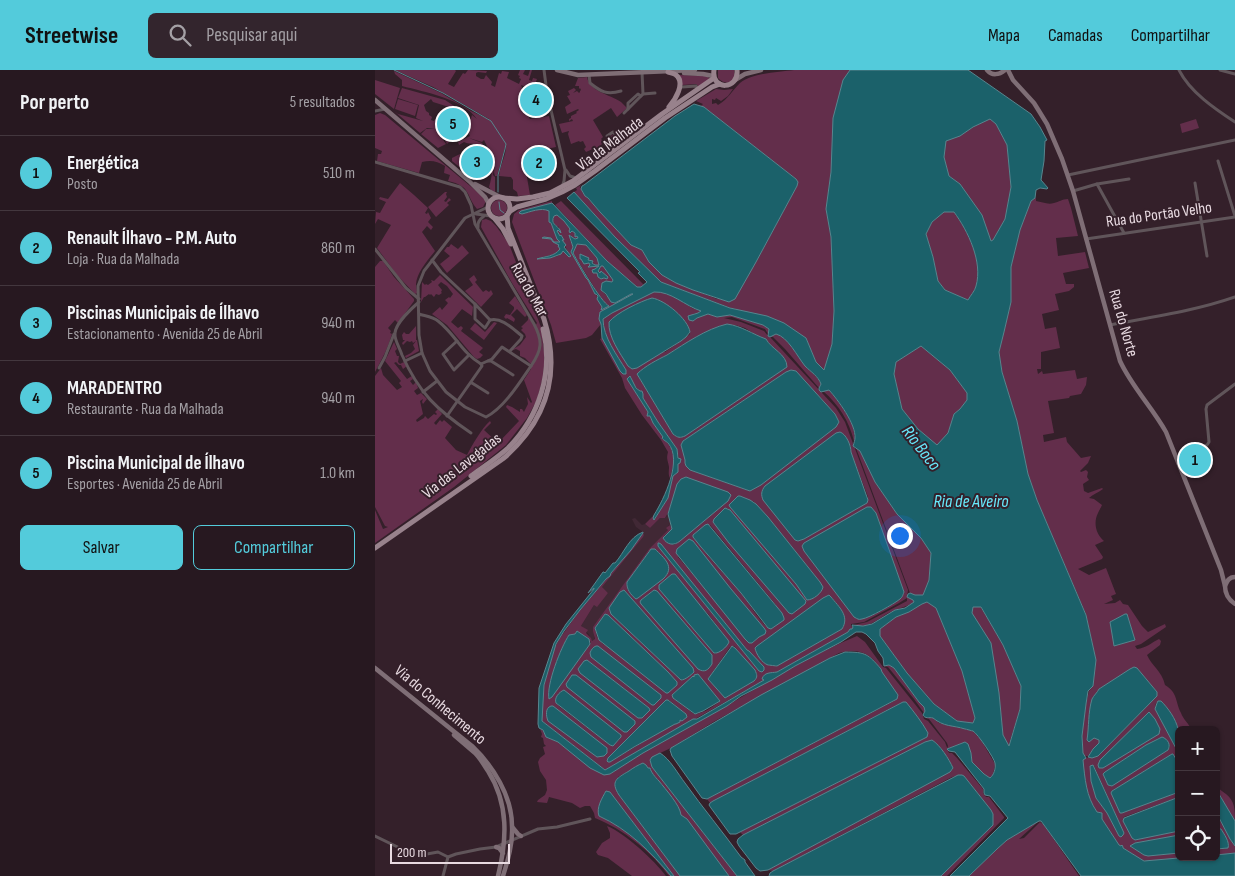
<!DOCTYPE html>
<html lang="pt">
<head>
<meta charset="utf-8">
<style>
  :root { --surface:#271820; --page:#33252d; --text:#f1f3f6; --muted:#a4a0a5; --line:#43373e; --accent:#53cbdb }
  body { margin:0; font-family:"Sofia Sans Condensed",sans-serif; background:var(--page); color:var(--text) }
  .controls { position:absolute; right:15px; bottom:15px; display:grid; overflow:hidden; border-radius:8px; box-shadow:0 1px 4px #0004 }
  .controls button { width:45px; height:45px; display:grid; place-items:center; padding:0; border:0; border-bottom:1px solid var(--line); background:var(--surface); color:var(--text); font:25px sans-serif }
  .scale { position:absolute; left:15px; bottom:12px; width:120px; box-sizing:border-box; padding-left:5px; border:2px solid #e8dae1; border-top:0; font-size:14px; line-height:18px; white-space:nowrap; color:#e8dae1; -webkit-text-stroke:4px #34202a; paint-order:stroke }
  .you { position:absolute; left:524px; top:465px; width:18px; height:18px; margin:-12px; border:4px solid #fff; border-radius:50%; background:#1a73e8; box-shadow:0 0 0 8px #1a73e833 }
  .badge { display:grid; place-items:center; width:32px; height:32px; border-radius:50%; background:var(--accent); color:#111; font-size:16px; font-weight:700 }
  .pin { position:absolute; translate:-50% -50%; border:2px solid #fff; box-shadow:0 1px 5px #0006 }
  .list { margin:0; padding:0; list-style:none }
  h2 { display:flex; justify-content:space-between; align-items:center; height:65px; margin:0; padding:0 20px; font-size:21px }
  h2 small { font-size:16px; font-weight:400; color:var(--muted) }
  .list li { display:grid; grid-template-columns:32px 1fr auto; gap:15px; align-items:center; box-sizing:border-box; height:75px; padding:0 20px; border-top:1px solid var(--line) }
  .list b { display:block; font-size:19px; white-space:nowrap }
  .list p { margin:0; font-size:16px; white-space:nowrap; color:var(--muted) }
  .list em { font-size:16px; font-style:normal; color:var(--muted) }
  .actions { display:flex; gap:10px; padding:15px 20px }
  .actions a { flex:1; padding:11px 0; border:1px solid var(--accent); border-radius:8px; text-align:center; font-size:18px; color:var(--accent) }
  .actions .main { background:var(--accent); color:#111 }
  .icon { flex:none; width:28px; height:28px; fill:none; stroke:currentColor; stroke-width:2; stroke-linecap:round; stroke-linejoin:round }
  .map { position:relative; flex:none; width:860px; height:806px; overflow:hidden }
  header { display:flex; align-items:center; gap:30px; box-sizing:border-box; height:70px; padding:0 25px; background:var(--accent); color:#111 }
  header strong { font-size:24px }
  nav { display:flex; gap:28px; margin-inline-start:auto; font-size:18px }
  .search { width:350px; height:45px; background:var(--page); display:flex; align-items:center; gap:12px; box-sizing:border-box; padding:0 18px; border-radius:8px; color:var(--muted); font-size:19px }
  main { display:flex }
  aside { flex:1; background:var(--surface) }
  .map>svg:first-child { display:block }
  .built { fill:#412835 }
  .green { fill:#632e4b; fill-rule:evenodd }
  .water { fill:#1b616a; stroke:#58858e; fill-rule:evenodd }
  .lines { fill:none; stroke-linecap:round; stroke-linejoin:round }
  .stream { stroke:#58858e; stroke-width:1 }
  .street { stroke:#60555a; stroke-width:3 }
  .secondary { stroke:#7f6e76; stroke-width:4.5 }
  .primary { stroke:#98828c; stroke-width:5 }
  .labels { text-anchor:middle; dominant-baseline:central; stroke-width:4; stroke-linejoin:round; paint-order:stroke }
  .street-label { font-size:16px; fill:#e8dae1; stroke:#34202a }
  .water-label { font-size:18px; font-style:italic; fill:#67e8fa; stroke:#34202a }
</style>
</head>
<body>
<header>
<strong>Streetwise</strong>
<div class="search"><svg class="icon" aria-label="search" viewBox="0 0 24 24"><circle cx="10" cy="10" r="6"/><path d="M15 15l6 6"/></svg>Pesquisar aqui</div>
<nav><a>Mapa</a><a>Camadas</a><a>Compartilhar</a></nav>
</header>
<main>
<aside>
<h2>Por perto<small>5 resultados</small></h2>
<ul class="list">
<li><span class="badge">1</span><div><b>Energética</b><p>Posto</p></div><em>510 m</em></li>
<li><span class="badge">2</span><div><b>Renault Ílhavo - P.M. Auto</b><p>Loja · Rua da Malhada</p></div><em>860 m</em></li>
<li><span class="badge">3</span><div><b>Piscinas Municipais de Ílhavo</b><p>Estacionamento · Avenida 25 de Abril</p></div><em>940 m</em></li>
<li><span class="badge">4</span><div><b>MARADENTRO</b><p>Restaurante · Rua da Malhada</p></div><em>940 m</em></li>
<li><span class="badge">5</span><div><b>Piscina Municipal de Ílhavo</b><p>Esportes · Avenida 25 de Abril</p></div><em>1.0 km</em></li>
</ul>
<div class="actions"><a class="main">Salvar</a><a>Compartilhar</a></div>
</aside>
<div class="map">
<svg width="860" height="806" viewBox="0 0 860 806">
  <rect width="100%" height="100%" fill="#34202a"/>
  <polygon class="built" points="293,444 295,449 295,455 293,456 293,460 274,479 250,513 219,567 220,570 217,571 214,565 206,556 219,535 233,523 226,517 269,465 268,462 261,457 257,449 260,448 267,455 270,454 275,458 285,448 290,448"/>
  <g class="green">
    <path d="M 20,0 L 80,0 L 81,1 L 73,14 L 79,17 L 88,3 L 90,4 L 93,0 L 112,1 L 111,3 L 103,2 L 101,3 L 101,6 L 106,9 L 109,9 L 111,5 L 117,12 L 116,15 L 120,17 L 124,3 L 126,4 L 127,1 L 134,2 L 132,8 L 144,14 L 146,9 L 144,8 L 145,6 L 143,5 L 145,0 L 150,0 L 148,4 L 153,6 L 155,0 L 157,0 L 154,10 L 157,11 L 158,8 L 162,9 L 159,17 L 156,16 L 156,14 L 155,15 L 152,15 L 151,17 L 146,15 L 148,20 L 145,21 L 149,38 L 154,37 L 155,42 L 159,41 L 160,45 L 153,46 L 155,49 L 174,46 L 181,77 L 148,84 L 155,125 L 143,126 L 142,122 L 138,119 L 138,110 L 136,107 L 124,106 C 125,95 132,84 131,74 L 122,106 L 120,106 L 119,102 L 120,93 L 109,70 L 107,72 L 94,68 L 99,70 L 107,73 L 118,92 L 119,95 L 118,105 L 120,107 L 120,122 L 116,120 L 114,117 C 120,97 115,94 106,76 L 107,74 L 103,76 C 98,72 94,75 89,72 L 84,75 L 83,72 L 95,66 L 92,60 L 97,45 L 102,49 C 88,29 50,22 27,16 L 27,10 L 20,4 L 19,1 L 66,23 L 96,41 L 111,48 L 115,51 L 114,49 L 58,17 Z"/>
    <path d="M 343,0 L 359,0 C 362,12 351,17 343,8 Z"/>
    <path d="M 419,0 L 475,0 L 468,11 L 451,139 L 456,167 L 459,241 L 457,274 L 449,300 L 441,292 L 431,268 L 361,239 L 356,238 L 286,212 L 240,167 L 199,122 L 202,120 L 201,118 L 206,115 L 205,117 L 208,123 L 225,142 L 256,175 L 267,180 L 272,188 L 287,205 L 301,213 L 342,229 L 381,192 L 422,116 L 421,109 L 334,41 L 326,36 L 328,34 L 321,31 L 341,19 L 349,20 L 358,19 L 353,26 L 346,31 L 341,28 L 340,30 L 337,29 L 337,34 L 341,33 L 343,35 C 354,28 356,22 365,13 C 377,3 404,2 419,0 Z"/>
    <polygon points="304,5 330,6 333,7 335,10 324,17 321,14 307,15"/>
    <path d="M 212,7 C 215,22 234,24 246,32 C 248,34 250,36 252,38 L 242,47 L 236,38 L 218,50 L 228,67 L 226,69 L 228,71 L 239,64 L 240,66 L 226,72 L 227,74 L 221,79 L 220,78 L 211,82 L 209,79 L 211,77 L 208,71 L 205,72 L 204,71 L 196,74 L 193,64 L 194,61 L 187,63 L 184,54 L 198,51 L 197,49 L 194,51 L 194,49 L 196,48 L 196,46 L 202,43 L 201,42 L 204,40 L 203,39 L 192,44 L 190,37 L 196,33 L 192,26 L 195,25 L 193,21 L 199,18 L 201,20 L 198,23 L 202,21 L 204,23 L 205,22 L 205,21 L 206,20 L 205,18 L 204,19 L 204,16 L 200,16 L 203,8 Z"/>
    <polygon points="0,10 25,18 19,39 0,24"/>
    <polygon points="27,18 70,30 90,43 78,39 76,36 74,37 58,32 56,29 49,35 51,41 54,43 54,45 57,47 56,50 59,51 61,48 74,72 72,74 65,61 63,60 62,61 71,74 63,78 46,64 51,59 60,59 52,58 45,63 19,41 23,44 48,51 41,48 44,35 23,28"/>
    <polygon points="23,29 43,35 40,46 20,39"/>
    <path d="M 5,43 L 10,45 L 106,125 L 111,131 L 108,137 L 102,139 C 90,124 96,116 73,111 L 75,105 L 69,103 L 70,96 C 62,91 56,90 47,92 L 44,103 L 2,91 L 3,84 L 6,84 L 7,81 L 0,78 L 0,45 Z"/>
    <path d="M 615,48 L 621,54 L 632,75 L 636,117 L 630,149 L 618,170 L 616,171 L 606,145 L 585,114 L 574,106 L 569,87 L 570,71 C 587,65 599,56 615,48 Z"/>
    <polygon points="821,49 824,58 807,63 805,54"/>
    <polygon points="85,84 98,107 97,107 77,91 77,88"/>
    <path d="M 25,113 L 39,125 L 53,138 L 50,143 L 52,144 L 53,142 L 56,148 L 53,152 L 58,157 L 56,160 L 52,156 L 47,162 L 60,181 C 53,190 42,202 41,214 C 41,217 42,220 42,223 L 40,224 L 22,205 L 2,178 L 16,155 L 3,149 L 0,154 L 1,142 L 5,143 L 11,132 L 4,129 L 5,127 L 13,129 Z"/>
    <polygon points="70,122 72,122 71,124 72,127 69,131 71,132 74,128 76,130 72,133 74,135 61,147 53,137"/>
    <path d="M 660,128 L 661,128 L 661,131 C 667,132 673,135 679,133 C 684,132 687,129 693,129 L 696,138 L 703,166 L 681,168 L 683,186 L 710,182 L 714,198 L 688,203 L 691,214 L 699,214 L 699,217 L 694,221 L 680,224 L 684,240 L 667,244 L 670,259 L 681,257 L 685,278 L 666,282 L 666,299 L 662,299 L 663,304 L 667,301 L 668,304 L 700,300 L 702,309 L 712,307 L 711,315 L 706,324 L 695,326 L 694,328 L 673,331 L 679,363 L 668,365 L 669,372 L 691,367 L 692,372 L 706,388 L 716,386 L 713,393 L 705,401 L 706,402 L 711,400 L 713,402 L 712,407 L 714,410 L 708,414 L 709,421 L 713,423 L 727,418 L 728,419 C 723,423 718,424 714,428 L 719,429 L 727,435 C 726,438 724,440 723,443 C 718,453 721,464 729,471 L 720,475 L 728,487 L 727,489 L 703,499 L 714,505 L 731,498 L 741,524 L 736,526 L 738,530 L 729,534 L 740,533 L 745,530 L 748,534 L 753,535 L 767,556 L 773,562 L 790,554 L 791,557 L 766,574 L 760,576 L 762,579 C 771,578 776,573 784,569 L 786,571 L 785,575 L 772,585 C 776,595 787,601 790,615 C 803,623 800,631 806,643 C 808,649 814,654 817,660 L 804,660 L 796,644 L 783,632 L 781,633 L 780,639 L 804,684 L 804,694 L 798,684 L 797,684 L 737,721 L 736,723 L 745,742 L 747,743 L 804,722 L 804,727 L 749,747 L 748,750 L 760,770 L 804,761 L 804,765 L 760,773 L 756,777 L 769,785 L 773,786 L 804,783 L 804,787 L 815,787 L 773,791 L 766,790 L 744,775 L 727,749 L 726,742 L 722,742 C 712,727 706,707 708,689 C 712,687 718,687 723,686 L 782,626 L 782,622 L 762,598 L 759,597 L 724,619 C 722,623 719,625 717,629 C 713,641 714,657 712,670 L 719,668 L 724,670 L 724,673 L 718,679 L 713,686 L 710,686 L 708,683 L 707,666 L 711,634 L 714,621 L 718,616 L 721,590 L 711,544 L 662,430 L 653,404 L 642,351 L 627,302 L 624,282 L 629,262 L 636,232 L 636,197 L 645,160 L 656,131 ZM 752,544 L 760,570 L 739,576 L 735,552 ZM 784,668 L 794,674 L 795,677 L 793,680 L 735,716 L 733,715 L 730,702 L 771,675 ZM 716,695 L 719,696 L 749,763 L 744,766 L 732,743 L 721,728 L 716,711 L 715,696 Z"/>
    <circle cx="124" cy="138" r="8"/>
    <path d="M 177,131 L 177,133 L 146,141 L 147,144 C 155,142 166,137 174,141 L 174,150 L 185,172 L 179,172 L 184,175 L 185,179 C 177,188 172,184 163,189 L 183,186 L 188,181 L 195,186 L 187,170 L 187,169 L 189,170 L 186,165 L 185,167 L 182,161 L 184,157 L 180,155 L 178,150 L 179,146 L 182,145 L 189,151 L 195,159 L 194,161 L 195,162 L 197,161 C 199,162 202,166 203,168 L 202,169 L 197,167 L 195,165 L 195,170 L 198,177 L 196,182 L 211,208 L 213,210 L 220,224 L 221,224 L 227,237 L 226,239 L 234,236 L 231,234 L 224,225 L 198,183 L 202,174 L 211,175 C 215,182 224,186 224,195 L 220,195 L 217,191 L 213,190 L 212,187 L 209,187 L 206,189 L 214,193 L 215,195 L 218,196 L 224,196 L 220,199 L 220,202 L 222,203 L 223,207 L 226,209 L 231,208 L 227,201 L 225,203 L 223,201 L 226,196 L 228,196 L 239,210 L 238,212 L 227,213 L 226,220 C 231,225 234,229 240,233 L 256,224 L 258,225 L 225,242 L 224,249 L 226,254 L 217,265 L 211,268 L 181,273 L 176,255 L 137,152 L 139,144 L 144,140 Z"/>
    <polygon points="186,131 269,215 266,217 262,217 232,191 180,135"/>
    <path d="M 569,142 L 579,142 C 593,161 608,192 601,216 C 600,221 596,226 593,230 L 570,220 L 563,211 L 558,187 L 551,164 L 557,152 Z"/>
    <path d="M 111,149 L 116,151 L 121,156 L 134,174 L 166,257 L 169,282 L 169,295 L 168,307 L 162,330 L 152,348 L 131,375 L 79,417 L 0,473 L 0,440 L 8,459 L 13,457 L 10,456 L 0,437 L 0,306 L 6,298 L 8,305 L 22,320 L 27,317 L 24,313 L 26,311 L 10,291 L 19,272 L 22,279 L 20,281 L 22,286 L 24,286 L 23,292 L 25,294 L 29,292 L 32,296 L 28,299 L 26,295 L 24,295 L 21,292 L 19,293 L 20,294 L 32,309 L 37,306 L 38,309 L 35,311 L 38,315 L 41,312 L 43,318 L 39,321 L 42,325 L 46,323 L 52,329 L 48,334 L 47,332 L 48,329 L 45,331 L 48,344 L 41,350 L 42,352 L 49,348 L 50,346 L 53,349 L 59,344 L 61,345 L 62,344 L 60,342 L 63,339 L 67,344 L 59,353 L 61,355 L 65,350 L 67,352 L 69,350 L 77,357 L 70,368 L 81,380 L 92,385 C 97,375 107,358 115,351 L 116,353 L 109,360 L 123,373 L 144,351 L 131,337 L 132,335 L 137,337 L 145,342 L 145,339 L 147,339 L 149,342 L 153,334 L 152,327 L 156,333 L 157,332 L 149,310 L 156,299 L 156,294 L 150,288 L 145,286 L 145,281 L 141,279 L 135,281 L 145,275 L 151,267 L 150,264 L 146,260 L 148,258 L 146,257 L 153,250 L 153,247 L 160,256 L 162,253 L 137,213 L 106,157 L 107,150 Z"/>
    <polygon points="76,174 83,179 87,175 94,183 72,203 65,194 75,186 69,181 72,177 74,177"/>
    <path d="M 5,191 L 8,191 L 19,207 L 39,229 L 39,231 L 23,253 L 20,250 L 13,258 L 16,261 L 15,263 L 17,264 C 13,278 7,289 0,302 L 0,197 Z"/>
    <polygon points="65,205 98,237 97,246 87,239 76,252 83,258 86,256 88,258 86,261 108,278 104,282 108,285 105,288 102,289 99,287 72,255 57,244 65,237 67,240 73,233 70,230 74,227 75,228 78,224 72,216 66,212 63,215 67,220 66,222 67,223 64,225 61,224 59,227 56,224 55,225 54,224 50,227 49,227 46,232 47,212 50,215 51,214 53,215 57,212 56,210 59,211"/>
    <polygon points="99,205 102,210 100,212 108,222 111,220 114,222 116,220 118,224 106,237 90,221 98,215 94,209"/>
    <path d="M 285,221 L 307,231 L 317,238 L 326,241 L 323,243 L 318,244 L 318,251 L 322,248 L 333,244 L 342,247 L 355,245 L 388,255 L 394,259 L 393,264 L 390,259 L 357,247 L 349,248 L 366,252 L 389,261 L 394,267 C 398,265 401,263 405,265 C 416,272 422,287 431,296 C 436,302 443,307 446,314 L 444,318 L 410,279 L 398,267 L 395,267 L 461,338 L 470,352 L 533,520 L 532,527 L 538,530 L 539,532 C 531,537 528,537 520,540 C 506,545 496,560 479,555 L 492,552 L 532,531 L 532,528 L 524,533 L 489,552 L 476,554 L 476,556 L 478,557 L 477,559 L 473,562 L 402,602 L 392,604 L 388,607 L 389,610 L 230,700 L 166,650 L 169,615 L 180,577 L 185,568 L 205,540 L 256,480 L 268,463 L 269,465 L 268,467 L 227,517 L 233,523 L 222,537 L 219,535 L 206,556 L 213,560 L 211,563 L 216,568 L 217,571 L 220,569 L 218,561 L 218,557 L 274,479 L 293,460 L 291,458 L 295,455 L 297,459 L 289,466 L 299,475 L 346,437 L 311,407 L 306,409 C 304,414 301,420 299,425 C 296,433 295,441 290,448 L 285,448 L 275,458 L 270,454 L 279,445 L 278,448 L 280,449 L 293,428 L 298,406 L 303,402 L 302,398 L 304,389 L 302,379 L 283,352 L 268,328 L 268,324 L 267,321 L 265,321 L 258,314 L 256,307 L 254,307 L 252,309 L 273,342 L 278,353 L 296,378 L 298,385 L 299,392 L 295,408 C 293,404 294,402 294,397 C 293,390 291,390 293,382 L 286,370 L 267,345 L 250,318 L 247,308 L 225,269 L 227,268 L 251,300 C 242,285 228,267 228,249 L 237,243 L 275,223 L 279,222 ZM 282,229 C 292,234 316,252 315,264 L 306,271 L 290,282 L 246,284 L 236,266 ZM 360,255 L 370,258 L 395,274 L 411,297 L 310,366 C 305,368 302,368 298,364 L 263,306 L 278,293 L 324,266 L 344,256 ZM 411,302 L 443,325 L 460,344 L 464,352 L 375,421 L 369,419 L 315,400 L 310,393 L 311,390 L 306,375 L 308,371 ZM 470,367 L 476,377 L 476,382 L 493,427 L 492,433 L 429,469 L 423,471 L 420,470 ZM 359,431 L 378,431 L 393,447 L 445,512 L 432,530 L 421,514 L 354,435 ZM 352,438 L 355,440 L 431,532 L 375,497 L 354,473 L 339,449 L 348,440 ZM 501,443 L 516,485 L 529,522 C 525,532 505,542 496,546 C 491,547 485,547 479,547 L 472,536 ZM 335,455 L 401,535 L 394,559 C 382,548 375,534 365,522 C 349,503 332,486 318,467 ZM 318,471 L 390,564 L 384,567 L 377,573 L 303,487 L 302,479 L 308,475 ZM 284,473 L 372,580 L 374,581 L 389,599 L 385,602 L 384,601 L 286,480 L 283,476 ZM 274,481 L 283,482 C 290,491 297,494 291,505 L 263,528 C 257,524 250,521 252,512 ZM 294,507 L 333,544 L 353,570 L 354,572 L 340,584 L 284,519 L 284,515 ZM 249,520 L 318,598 L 319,600 C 317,605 311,609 306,610 L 236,544 ZM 281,520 L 282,522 L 337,585 L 266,530 L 277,521 ZM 456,527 C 464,536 475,547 467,559 L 402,596 C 390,595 389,592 381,582 ZM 233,545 L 293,602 L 302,612 L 228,574 L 222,567 L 220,558 ZM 202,561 L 216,572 L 215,574 L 177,626 L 173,627 C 175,607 184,581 194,565 L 200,564 ZM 359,576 L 382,604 L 379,611 L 350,628 L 333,609 L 355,577 ZM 212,590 L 274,638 L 275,640 L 267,648 ZM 323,604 L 345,631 L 344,632 C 337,637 328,644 319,644 L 298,628 L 297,625 L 318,606 ZM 180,630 L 246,666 C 245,671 240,673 236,676 L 235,675 L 185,637 L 181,633 ZM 291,630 L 294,630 L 311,644 L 312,647 L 310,649 L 305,650 L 305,652 L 300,653 L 235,692 L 232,690 Z"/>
    <polygon points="140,226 152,245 150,247 142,239 136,245 140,249 139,252 132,248 131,249 129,247 131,244 135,245 139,239 139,237 134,233"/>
    <polygon points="119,252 122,253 109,270 95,259 100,253 110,262"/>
    <polygon points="41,256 41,270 42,270 44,281 31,288 30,286 36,283 40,279 38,275 41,271 38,273 37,271 35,272 32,271 28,275 27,273 30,270 28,270 27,265 29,262 31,264 34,264"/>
    <polygon points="546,276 575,300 592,323 593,330 585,339 579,344 573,363 562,376 543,359 527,339 519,304 521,292"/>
    <path d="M 450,320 L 454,320 C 462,329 474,346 478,357 C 479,361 479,365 480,369 L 479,371 C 474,351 464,335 448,321 Z"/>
    <polygon points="481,378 485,381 500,412 522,444 546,468 556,483 554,510 548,525 539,525 535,523"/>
    <polygon points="552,532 561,538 587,601 600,648 598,653 582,651 559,634 532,603 505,566 505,559 521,547 534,542 547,534"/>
    <polygon points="605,536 628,575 646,616 645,639 633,677 628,665 624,623 597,543 598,537"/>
    <path d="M 482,566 L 490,572 L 508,597 L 511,598 L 547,643 L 549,649 L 553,651 L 570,672 L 574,683 L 577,683 L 582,688 L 608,719 L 608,723 L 611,727 L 614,727 L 629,747 L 629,748 L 572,806 L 566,806 L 618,755 L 618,744 L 616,740 L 594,712 L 587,705 L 577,707 L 398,801 L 393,800 L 577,700 L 578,698 C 576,693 563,672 558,671 C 556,670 552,672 550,672 L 368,765 L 365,762 L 552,667 L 552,661 L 531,633 L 528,632 L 512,640 L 335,733 L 332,729 L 519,631 C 508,604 501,573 464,583 L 340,651 L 296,678 L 283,684 L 275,690 L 277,697 L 362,806 L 354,806 L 309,747 L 306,745 C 304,734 277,702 268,693 L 243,707 L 244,725 L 305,806 L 299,806 L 235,722 L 231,721 L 225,733 L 224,746 C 253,759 276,782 296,806 L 294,806 C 277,782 248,759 220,748 L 219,743 L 215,736 L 210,736 L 205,738 L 197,733 L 174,727 L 172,733 L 162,732 L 163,730 L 170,725 L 172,720 L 171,710 L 165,701 L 163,692 L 165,688 L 170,684 L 168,677 L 171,676 L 169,674 L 168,668 L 166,667 L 167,664 L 165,659 L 167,660 L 173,668 L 183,672 L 194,681 L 235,704 C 271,678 312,659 350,637 C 393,611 436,585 482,566 Z"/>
    <polygon points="514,595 519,598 544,632 549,637 550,641 549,643 539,629 513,597 509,596"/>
    <polygon points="555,647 558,648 564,653 598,661 606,670 620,694 618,705 615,708 609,704 597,692 596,683 590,672 572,679 573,676 572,673 554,649 551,648"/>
    <path d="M 841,715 C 844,719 847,721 851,724 C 860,731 860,740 860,751 L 841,719 Z"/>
    <polygon points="841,742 855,769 860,776 860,783 841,785 841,779 850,779 854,775 846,759 841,758 843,752 841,750"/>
    <polygon points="664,751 644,769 649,768 665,752 669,755 704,806 594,806 622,779 632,770"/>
    <path d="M 232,756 C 250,763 280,791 291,806 L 257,806 L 233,788 L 223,785 L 221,782 L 227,773 L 235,768 L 235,763 Z"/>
  </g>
  <g class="water">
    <path d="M 475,0 L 593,0 L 656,44 L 665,57 L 672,70 L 670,71 L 669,91 L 666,110 L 673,118 L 672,119 L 665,118 L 661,120 L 660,128 L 656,131 L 645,160 L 636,197 L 636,232 L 629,262 L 624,282 L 627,302 L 642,351 L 653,404 L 662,430 L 711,545 L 721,590 L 718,616 L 713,621 L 711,634 L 707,666 L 708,683 L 711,688 L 708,690 C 710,709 711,726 722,742 L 727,743 L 727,749 L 744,775 L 746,776 L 747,775 L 748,777 L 748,778 L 769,791 L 815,787 L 841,787 L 841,785 L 860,783 L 860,806 L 706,806 L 669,755 L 666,751 L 664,751 L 632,770 L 622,779 L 594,806 L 575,806 L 633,748 L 615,726 L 610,725 L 609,723 L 609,719 L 580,682 L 574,681 L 572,679 L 590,672 L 593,674 L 596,683 L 597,692 L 609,704 L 615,708 C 619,705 621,698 620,693 C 619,688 603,664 598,661 C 597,661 591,659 590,659 C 577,655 569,657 558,648 C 554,647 550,649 548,645 L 550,641 L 549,637 L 544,632 L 519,598 L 514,595 L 509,596 L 508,588 L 503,581 L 500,573 L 491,564 L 487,562 L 481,562 L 466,572 L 420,596 L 397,610 L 366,626 L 352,636 L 268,683 L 235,704 L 229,705 L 215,698 L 194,681 L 183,672 L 171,667 L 168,660 L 164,658 L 163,654 L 164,618 L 179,573 L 191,554 L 219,519 L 219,518 L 213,523 L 228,502 L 229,502 L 230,503 L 238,493 L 240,493 C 249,483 254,467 268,462 L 268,463 L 256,480 L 236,503 L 235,506 L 231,509 L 205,540 L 189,561 L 181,574 L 169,615 L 167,651 L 230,700 L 318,649 L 322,649 L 389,610 L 387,609 C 389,602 396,603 402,602 L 473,562 L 475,559 L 477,559 L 478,557 L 477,555 L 488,556 L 497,554 L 520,540 L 530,538 L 539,532 L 538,530 L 532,527 L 533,524 L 535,523 L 540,525 L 548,525 L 554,510 L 556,483 L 546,468 L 522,444 L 500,412 L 485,381 L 478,376 C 479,373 480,370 480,368 C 481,354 463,330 454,320 L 446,322 C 442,319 445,317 446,314 C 443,306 436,302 430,296 C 422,286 413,267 401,264 L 395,267 L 393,266 L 394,259 L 388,255 L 355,245 L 342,247 L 333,244 L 322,248 L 318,251 L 314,250 L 313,246 L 323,243 L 326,241 C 310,236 296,221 279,222 L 237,243 L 228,249 C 228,267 242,285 251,300 L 251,304 L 248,304 L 245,301 L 227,268 L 226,254 L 224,249 L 225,242 L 258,224 L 256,224 L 240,233 L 236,232 L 231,224 L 226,220 L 227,213 L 231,211 L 237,212 L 238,210 L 228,196 L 226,196 L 223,201 L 225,203 L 226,201 L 233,207 L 232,209 L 229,208 L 226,209 L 223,207 L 222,203 L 218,203 L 217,200 L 220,199 L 224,196 L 214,197 L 213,197 L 215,195 L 214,193 L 209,194 L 206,189 L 205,189 L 205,184 L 214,188 L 213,190 L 218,191 L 217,193 L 220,195 L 224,195 L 222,188 L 211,175 L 202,174 L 198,183 C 204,194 226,232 234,236 L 226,240 L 227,237 L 222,229 L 223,226 L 221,224 L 220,224 L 213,210 L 211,208 L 196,182 L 198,177 L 194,165 L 200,169 L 203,168 L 202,166 L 200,167 L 200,163 L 197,161 L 195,163 L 194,161 L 195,159 L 189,151 L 182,145 L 179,146 C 175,154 182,155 185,160 L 186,163 L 183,160 L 182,161 L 185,166 L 186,165 L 189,170 L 187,170 L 191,175 L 189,177 L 196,186 L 194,187 L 188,181 L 186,184 L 175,188 L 162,189 C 170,186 179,187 185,179 L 183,176 L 184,175 L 178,172 L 176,169 L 167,168 L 169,167 L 176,168 L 179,172 L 185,172 L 182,169 L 176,153 L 174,152 L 174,141 C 166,137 155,142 147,144 L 144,143 L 146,141 L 177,133 L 232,191 L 262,217 L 266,217 L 272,212 L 263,203 L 265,202 L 192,128 L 199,122 L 240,167 L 286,212 L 355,238 L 392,246 L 409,253 L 431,268 L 441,292 L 449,300 L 457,274 L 459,241 L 456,167 L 451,139 L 456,102 L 458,48 L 468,10 ZM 615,49 L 621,54 L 632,75 L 636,117 L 630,149 L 618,170 L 616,171 L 607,145 L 585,114 L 574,106 L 569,87 L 571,71 L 585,66 L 598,57 ZM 569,142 L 579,142 C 593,161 608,192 601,216 C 600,221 595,226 593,230 L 570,220 L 563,211 L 558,187 L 551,164 L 557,152 ZM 546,276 L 575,300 L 592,323 L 592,330 L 585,339 L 579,344 L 573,363 L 562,375 L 543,359 L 527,339 L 519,304 L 521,292 ZM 552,532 L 561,538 L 587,601 L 600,648 L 598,653 L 582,651 L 559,634 L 532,603 L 505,566 L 505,559 L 521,547 L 534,542 L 547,534 ZM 598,537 L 606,537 L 628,575 L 646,616 L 645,639 L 634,676 L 628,665 L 624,623 L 616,573 L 597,543 Z"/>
    <polygon points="319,34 329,37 334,41 421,109 423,112 422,116 381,192 360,229 354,232 318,220 301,213 287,205 274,192 267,180 256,175 225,142 213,128 210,126 206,119 207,116 209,115 300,46"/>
    <path d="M 277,228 C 290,230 313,249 315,262 L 311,267 L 306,271 L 262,298 L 257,299 L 253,296 C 245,283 233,267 234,252 C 241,243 266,231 277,228 Z"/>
    <path d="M 352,254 C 367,256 377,264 391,269 C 396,279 412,284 412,297 L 310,366 C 305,368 303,368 298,364 L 262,304 C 270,296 282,290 292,285 C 311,273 331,259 352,254 Z"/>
    <polygon points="416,300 421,301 460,344 464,352 461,357 386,415 375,421 315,400 311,396 310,393 310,390 306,375 308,371 411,302"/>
    <path d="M 255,306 L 261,318 L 265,321 L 267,321 L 268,324 L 268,328 L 283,352 L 302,379 L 303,388 L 306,389 L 305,393 L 303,394 L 303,402 L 298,406 L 293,428 L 279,450 L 278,448 L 279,445 C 289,429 308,390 293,373 C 292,372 287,369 287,368 L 288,367 L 278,353 L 275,346 L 272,346 L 273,342 L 252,309 Z"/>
    <path d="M 465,362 C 471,364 476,375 476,382 L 493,430 L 492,433 L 429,469 L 423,471 L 420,470 L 388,430 C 386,425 386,421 390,416 L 461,363 Z"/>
    <path d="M 311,407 L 353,422 L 356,425 L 353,431 L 305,471 C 299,476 292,475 288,468 L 297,459 L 293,444 L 302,414 L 306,409 Z"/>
    <path d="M 363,426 L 365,426 L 375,430 L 381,434 L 393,447 L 445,512 L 448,517 C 447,523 438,530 432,530 L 421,514 L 355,437 L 354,435 Z"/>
    <path d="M 492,437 L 496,437 L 501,443 L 516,485 L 529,522 C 527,527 528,526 525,529 C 519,534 494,548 487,549 C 483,550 483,549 479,547 L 429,481 L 427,476 L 429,473 Z"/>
    <polygon points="350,438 355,440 431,531 430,534 417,544 414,543 354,473 338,452 339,449"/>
    <polygon points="333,454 407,543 409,548 409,550 396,559 393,558 366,523 326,477 318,467 318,465 330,455"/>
    <polygon points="314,469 318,471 356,519 389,558 391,561 390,564 384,567 377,573 374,573 370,569 301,483 302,479"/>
    <polygon points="283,473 284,473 286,474 372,580 374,581 389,597 389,600 387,602 384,601 286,480 283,476"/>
    <path d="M 276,479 L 280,479 C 289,488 301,497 288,509 L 263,528 L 261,529 C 256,525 251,519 252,512 Z"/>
    <path d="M 297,504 L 300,504 L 353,570 L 354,572 C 352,577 344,584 339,583 L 284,519 L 284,515 Z"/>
    <path d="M 249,520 L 318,598 L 319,602 C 316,605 310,610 306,610 L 236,544 L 234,538 L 245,522 Z"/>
    <path d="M 279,520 L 282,521 L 337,585 L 337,594 C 333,600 330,603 323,599 L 266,534 L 265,532 L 266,530 Z"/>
    <path d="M 454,525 L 456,527 C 464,537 475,546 467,559 L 402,596 C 401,596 394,595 393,595 C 387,593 381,584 380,578 L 382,576 L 448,528 Z"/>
    <polygon points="230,544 233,545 293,602 302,612 302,615 293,623 291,623 224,570 220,558"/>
    <polygon points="750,544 752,544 760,570 739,576 735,552"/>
    <path d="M 202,561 L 214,569 L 215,574 L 177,627 L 174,629 C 171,615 186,577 194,565 L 200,564 Z"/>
    <path d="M 221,576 L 223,576 L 286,625 L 286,628 L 279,635 L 277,635 L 216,587 L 215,583 C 216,580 218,577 221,576 Z"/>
    <path d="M 357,576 L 360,578 L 380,600 C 382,605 383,607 379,611 L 350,628 L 333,609 Z"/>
    <path d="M 470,582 C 491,582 493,584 506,599 L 507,602 L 523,625 L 522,629 L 332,729 L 327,728 L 297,686 L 295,680 L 296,678 L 386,625 L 455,588 Z"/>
    <polygon points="212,590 274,638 275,640 267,648 263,648 205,603 203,599 209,591"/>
    <path d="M 759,597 L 762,598 L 782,622 L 782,626 L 723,686 L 717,688 L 713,687 L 718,679 L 724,673 L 724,670 L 719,668 L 714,672 L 712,670 C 714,657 713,642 717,629 C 719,625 722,623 724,619 L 755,599 Z"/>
    <polygon points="323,604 345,631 328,641 320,644 298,628 297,625 318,606 319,607 319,605"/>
    <polygon points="197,605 201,605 260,651 260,654 252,662 249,662 192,617 191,614"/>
    <path d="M 189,620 L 246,665 L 246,667 L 238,676 L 235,675 L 181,633 C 179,628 184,622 189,620 Z"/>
    <polygon points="291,630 293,630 311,644 312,647 307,651 305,650 305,652 301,654 300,654 259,677 235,692 233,692 232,691 233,688"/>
    <path d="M 783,631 L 786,631 C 793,638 801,649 803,659 C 805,666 804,676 804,684 L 780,639 L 782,633 Z"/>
    <path d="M 528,632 L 531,632 C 539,642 547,652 553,663 L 552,667 L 361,764 L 355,764 L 336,738 L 334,735 L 335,733 L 338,731 Z"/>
    <path d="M 176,636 L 178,636 L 232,678 L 232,683 L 229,686 L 222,687 L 173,651 C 171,646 170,638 176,636 Z"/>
    <polygon points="774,642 780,649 785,659 784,664 728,698 724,698 723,695 725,690"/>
    <path d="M 787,667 C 793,669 796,675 793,680 L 737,716 L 733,715 L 728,704 L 730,702 L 771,675 Z"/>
    <path d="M 557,670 C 565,675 574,689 578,698 L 575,702 L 393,800 L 385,801 L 381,798 L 364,776 L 362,772 L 363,769 L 368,765 L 550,672 Z"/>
    <path d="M 285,683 C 295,689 303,704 310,713 C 328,738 347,761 366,787 L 370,790 L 370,792 L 380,806 L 362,806 L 277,697 L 275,690 L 277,687 Z"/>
    <polygon points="797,684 798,684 804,694 804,722 747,743 745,743 736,723 737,721"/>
    <path d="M 268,693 L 271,695 L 273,698 L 275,698 C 276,702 280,707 284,711 C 291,720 305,735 306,745 L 312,749 L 354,806 L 305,806 L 244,725 C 235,711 242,708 254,701 C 258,698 263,695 268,693 Z"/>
    <polygon points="718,695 749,763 748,765 746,767 744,766 732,743 721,728 716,711 715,696"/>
    <polygon points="583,705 587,705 589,706 616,740 618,744 618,755 566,806 394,806 395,803 398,801"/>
    <polygon points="841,719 860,751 860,776 855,769 841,742"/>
    <path d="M 231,721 L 235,722 L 299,806 L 296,806 C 276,782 253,759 224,746 C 221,738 227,728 231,721 Z"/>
    <polygon points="804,727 804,761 760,770 757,768 748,751 749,748"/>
    <path d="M 841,758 L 846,759 C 849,764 855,772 853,778 L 841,779 Z"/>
    <polygon points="804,765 804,783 773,786 769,785 755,776 760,773"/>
  </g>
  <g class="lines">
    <g class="stream">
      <polyline points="19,0 68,23 116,51 131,74 130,79 123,105 123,122"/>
      <polyline points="124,132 125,140 129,143"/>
    </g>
    <g class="street">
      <polyline points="169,0 172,23 190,100 189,111 187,117"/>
      <path d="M 804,0 C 815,22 840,39 860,52"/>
      <polyline points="845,0 860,4"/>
      <path d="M 214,5 L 215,13 C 226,22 232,25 246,21"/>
      <polyline points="307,17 321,16 322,18"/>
      <polyline points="268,24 280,23"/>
      <polyline points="253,39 253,33 263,24 266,26"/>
      <polyline points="0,41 10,39"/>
      <polyline points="249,43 268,24 267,2"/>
      <path d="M 232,66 L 238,62 C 242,66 245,72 251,71"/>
      <polyline points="843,91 860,146"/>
      <path d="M 0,92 L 85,117 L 90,122 L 96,135 L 100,154 L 159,254 C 168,271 167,280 156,296"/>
      <polyline points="191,100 195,106 201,108"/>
      <polyline points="693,105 860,70"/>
      <polyline points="820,113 832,186"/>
      <polyline points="722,114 754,109"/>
      <polyline points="698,121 722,114 749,163"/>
      <polyline points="101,144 116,146"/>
      <path d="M 103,157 C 102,152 105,149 109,146"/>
      <polyline points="711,169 860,147"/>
      <polyline points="0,179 31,218 44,229"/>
      <polyline points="57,190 66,202 100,234"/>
      <path d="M 44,232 C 37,238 21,253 20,263 C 19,270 25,278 27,285 C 44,323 62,340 96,363"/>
      <polygon points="100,234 115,250 110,258 100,249"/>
      <path d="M 44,244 C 50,246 58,247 63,251 C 80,264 87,283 106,294 L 117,289 L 127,277 L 156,296 C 145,312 129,338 111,347 L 90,337 L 71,322 L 55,301 L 47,283 L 44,265 L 43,216 L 49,201 L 90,148 L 113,137"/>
      <path d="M 115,250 C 127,247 138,259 147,266 L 146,269 L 135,281"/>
      <path d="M 735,255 C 777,247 820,241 860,227"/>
      <polyline points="82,271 68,284 79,300 94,285"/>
      <polyline points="30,291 47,283"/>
      <polyline points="113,291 116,291 138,305"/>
      <polyline points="4,298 10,287 19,264"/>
      <polyline points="96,313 97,313 113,323"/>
      <polyline points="48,322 62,311"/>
      <polyline points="72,346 107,296 106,294"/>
      <polyline points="802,388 832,375 834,372 831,339 832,335 860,314"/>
      <polyline points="0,766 37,784 52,784 63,782 73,787"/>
      <polyline points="68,806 73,787 81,784 105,779 121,777 163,759 182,757 215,749"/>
    </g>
    <g class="secondary">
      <polyline points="182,0 203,5 320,0"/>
      <path d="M 612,0 C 617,6 624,5 630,0"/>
      <path d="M 633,0 L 638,10 L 659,33 L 664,41 L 672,54 L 687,89 L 698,121 L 745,291 C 757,317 777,337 791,362 L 846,500 L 850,516"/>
      <polyline points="309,3 328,4 338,6"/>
      <polyline points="360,10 370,4 386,0"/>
      <polyline points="0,30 94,111 110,127 114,134"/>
      <polyline points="100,114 125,127"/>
      <path d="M 860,507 C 854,507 852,511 850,516 C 850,524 854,530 860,534"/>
      <path d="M 0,598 L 97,676 C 118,696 137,726 137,756 C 138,773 133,790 128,806"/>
      <path d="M 79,665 C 86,671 93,677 100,683 C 105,688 109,695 113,701 C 134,734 132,770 123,806"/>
      <polyline points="138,758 143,764 146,766"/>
      <polyline points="121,777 124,778 128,783"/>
    </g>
    <g class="primary">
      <path d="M 339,0 C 336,21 364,20 362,0"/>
      <path d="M 293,2 C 295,3 299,3 301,5 C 311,13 300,30 294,37"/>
      <circle cx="124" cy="138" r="11"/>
      <polyline points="128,128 142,129 158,127 175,123 198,111 287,44 339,8"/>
      <polyline points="134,142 142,137 171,129 187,122 200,115 220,101 290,48 337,17 345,14"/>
      <polyline points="120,149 128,159 136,174"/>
      <path d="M 96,406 C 108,397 122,388 133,378 C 164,347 179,302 168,259"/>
      <path d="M 0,478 L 129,388 C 172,350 186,304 169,249 L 133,158 L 132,145"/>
    </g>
  </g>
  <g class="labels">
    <g class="street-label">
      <text transform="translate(235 74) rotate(-37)">Via da Malhada</text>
      <text transform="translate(784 145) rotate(-8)">Rua do Portão Velho</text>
      <text transform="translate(154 220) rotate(60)">Rua do Mar</text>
      <text transform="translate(748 253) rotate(74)">Rua do Norte</text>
      <text transform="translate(87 396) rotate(-38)">Via das Lavegadas</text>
      <text transform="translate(65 635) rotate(40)">Via do Conhecimento</text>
    </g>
    <g class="water-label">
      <text transform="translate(546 378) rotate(52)">Rio Boco</text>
      <text x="596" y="431">Ria de Aveiro</text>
    </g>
  </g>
</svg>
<div class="controls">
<button>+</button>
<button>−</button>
<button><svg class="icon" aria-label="locate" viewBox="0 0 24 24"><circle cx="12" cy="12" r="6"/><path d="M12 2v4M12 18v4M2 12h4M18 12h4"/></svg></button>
</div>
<div class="scale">200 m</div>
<div class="you"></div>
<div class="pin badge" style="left:820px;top:390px">1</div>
<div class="pin badge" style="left:164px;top:93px">2</div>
<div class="pin badge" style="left:102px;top:92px">3</div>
<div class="pin badge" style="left:161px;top:30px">4</div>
<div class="pin badge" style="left:78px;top:54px">5</div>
</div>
</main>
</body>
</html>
